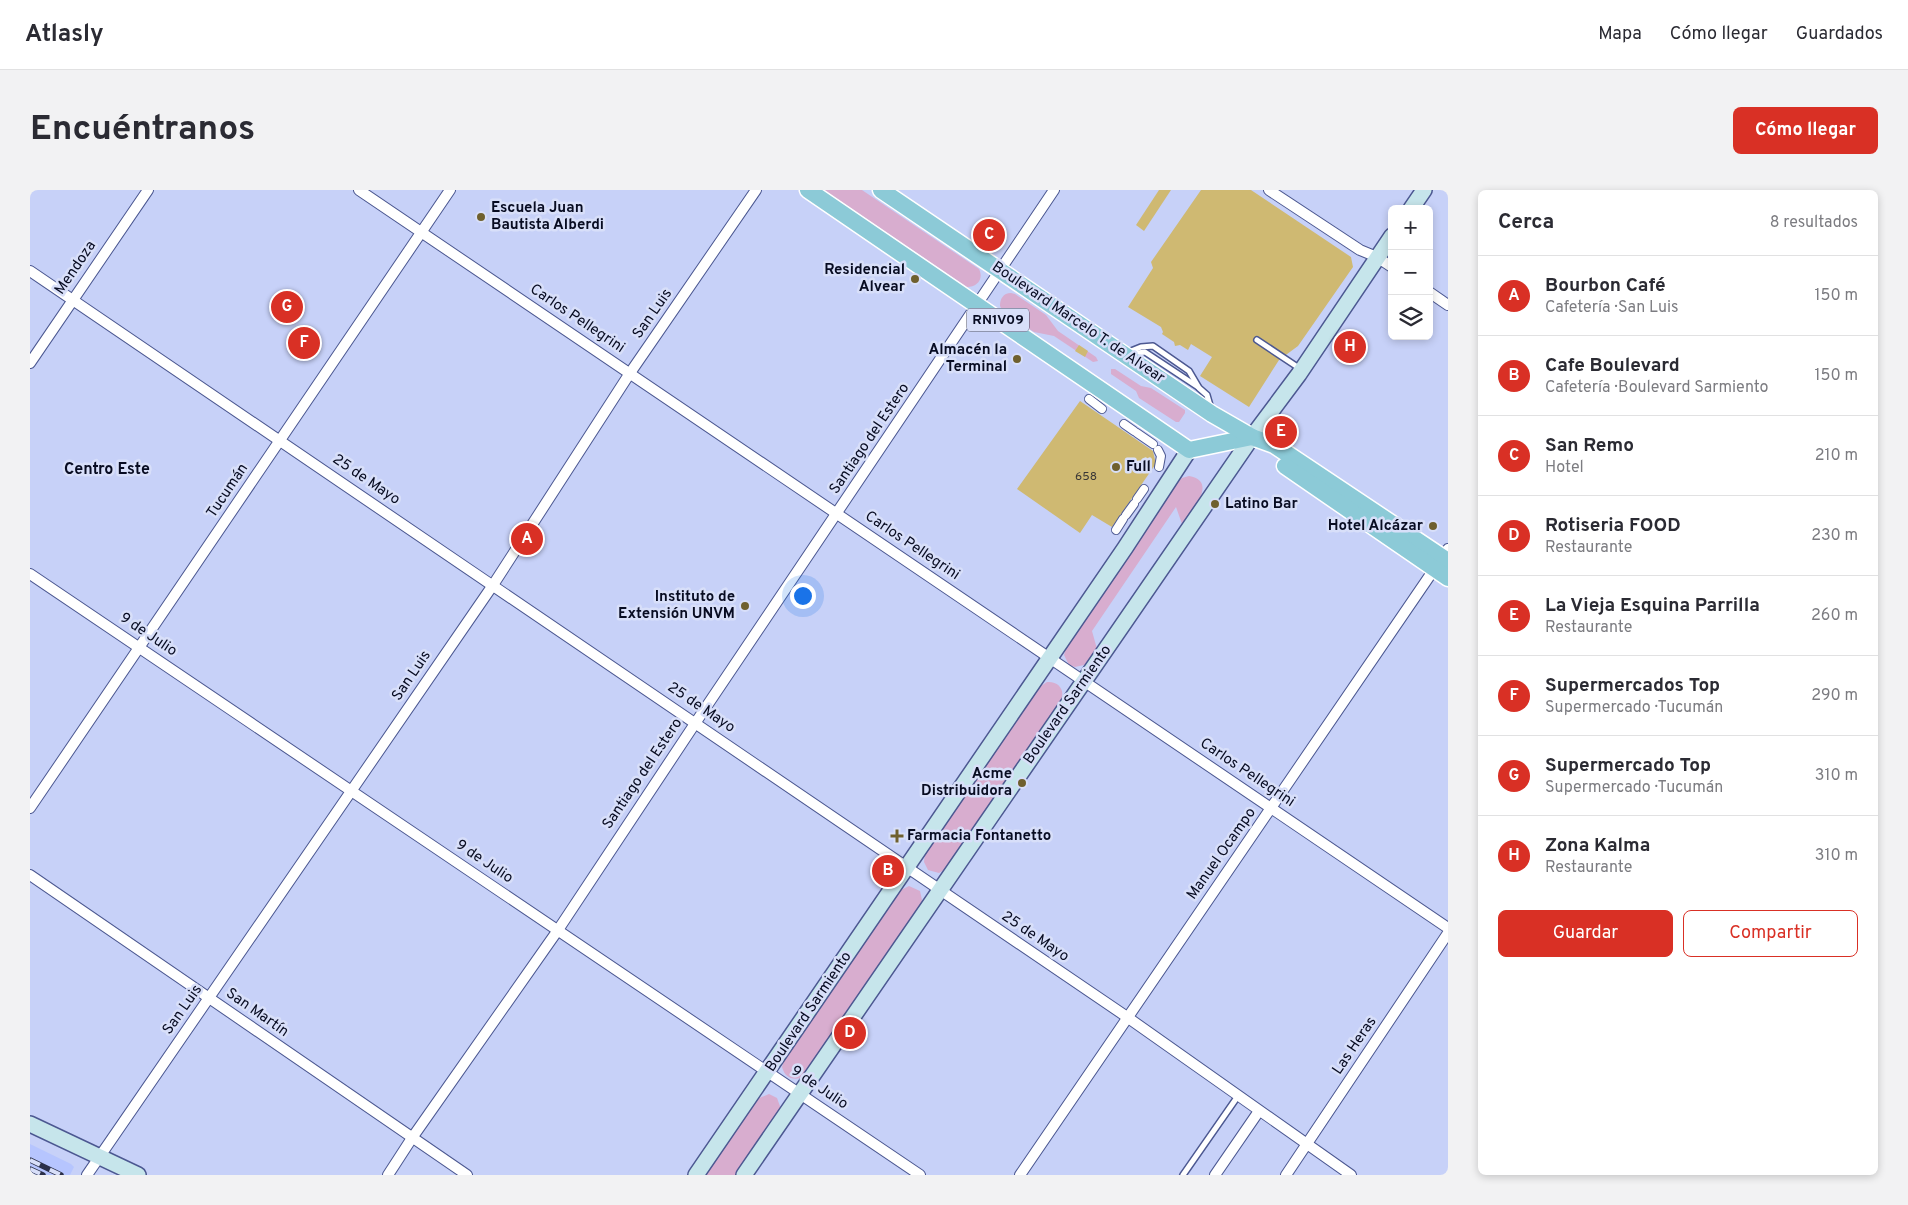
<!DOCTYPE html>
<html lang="es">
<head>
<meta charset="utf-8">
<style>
  :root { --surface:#fff; --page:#f2f2f3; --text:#2b2b33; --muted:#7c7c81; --line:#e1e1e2; --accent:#d93025 }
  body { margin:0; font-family:Overpass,sans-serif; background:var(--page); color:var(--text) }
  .controls { position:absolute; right:15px; top:15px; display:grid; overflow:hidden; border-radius:8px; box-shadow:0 2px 8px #0003 }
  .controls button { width:45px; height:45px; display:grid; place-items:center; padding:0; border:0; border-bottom:1px solid var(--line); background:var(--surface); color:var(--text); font:25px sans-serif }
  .you { position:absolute; left:772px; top:405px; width:18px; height:18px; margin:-12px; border:4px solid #fff; border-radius:50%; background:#1a73e8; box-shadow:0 0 0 8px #1a73e833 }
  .badge { display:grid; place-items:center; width:32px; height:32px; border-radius:50%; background:var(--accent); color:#fff; font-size:16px; font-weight:700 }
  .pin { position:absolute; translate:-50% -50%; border:2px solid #fff; box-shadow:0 1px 5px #0006 }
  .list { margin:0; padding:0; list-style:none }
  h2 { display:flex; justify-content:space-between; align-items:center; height:65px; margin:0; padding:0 20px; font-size:21px }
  h2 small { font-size:16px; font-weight:400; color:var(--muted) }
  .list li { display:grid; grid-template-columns:32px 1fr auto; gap:15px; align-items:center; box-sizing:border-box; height:80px; padding:0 20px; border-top:1px solid var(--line) }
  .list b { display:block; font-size:19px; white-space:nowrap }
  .list p { margin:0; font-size:16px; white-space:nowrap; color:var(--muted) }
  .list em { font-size:16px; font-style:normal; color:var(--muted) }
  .actions { display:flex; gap:10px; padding:15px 20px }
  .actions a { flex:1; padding:11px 0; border:1px solid var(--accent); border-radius:8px; text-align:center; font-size:18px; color:var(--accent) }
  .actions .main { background:var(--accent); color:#fff }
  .icon { flex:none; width:28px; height:28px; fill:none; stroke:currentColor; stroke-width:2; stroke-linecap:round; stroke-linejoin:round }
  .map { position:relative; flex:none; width:1418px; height:985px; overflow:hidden; border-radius:8px }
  header { display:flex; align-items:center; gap:30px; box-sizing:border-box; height:70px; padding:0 25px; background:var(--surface); border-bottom:1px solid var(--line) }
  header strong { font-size:24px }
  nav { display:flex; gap:28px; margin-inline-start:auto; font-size:18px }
  .intro { display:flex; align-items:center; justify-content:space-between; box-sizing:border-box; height:120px; padding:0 30px }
  h1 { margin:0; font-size:35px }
  .button { padding:12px 22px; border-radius:8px; background:var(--accent); color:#fff; font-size:18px; font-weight:700 }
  main { display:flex; gap:30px; padding:0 30px }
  aside { flex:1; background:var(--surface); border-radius:8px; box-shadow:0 2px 8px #0003 }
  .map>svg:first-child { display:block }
  .built { fill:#b6c5fe }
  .green { fill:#d8adcf }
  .building { fill:#cfb972 }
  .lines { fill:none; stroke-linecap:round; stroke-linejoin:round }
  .service-casing { stroke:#4c5891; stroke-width:8 }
  .pedestrian-casing { stroke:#4c5891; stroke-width:10 }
  .minor-casing { stroke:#4c5891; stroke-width:12 }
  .secondary-casing { stroke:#4c5891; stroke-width:18 }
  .primary-casing { stroke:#fff; stroke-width:19 }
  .service { stroke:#fff; stroke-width:5 }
  .pedestrian { stroke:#fff; stroke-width:8 }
  .minor { stroke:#fff; stroke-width:10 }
  .secondary { stroke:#c6e5eb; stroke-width:15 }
  .primary { stroke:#8ccad7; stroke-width:16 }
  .rail-casing { stroke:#2b3049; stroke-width:5.5 }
  .rail { stroke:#d8dff9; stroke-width:4; stroke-dasharray:11; stroke-linecap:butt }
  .poi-dot { fill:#6f602e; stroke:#d8dff9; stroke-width:2 }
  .labels { text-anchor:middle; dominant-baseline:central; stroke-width:5; stroke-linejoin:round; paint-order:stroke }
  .number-label { font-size:12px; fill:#3a3736 }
  .shield { fill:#d8dff9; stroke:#464b62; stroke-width:1 }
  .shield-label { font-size:14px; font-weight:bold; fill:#080c22 }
  .poi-label { font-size:15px; font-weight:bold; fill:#080c22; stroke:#d8dff9; text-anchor:end }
  .street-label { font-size:15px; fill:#080c22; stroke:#d8dff9 }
  .neighbourhood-label { font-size:16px; font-weight:bold; fill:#080c22; stroke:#d8dff9 }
</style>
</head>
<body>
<header>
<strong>Atlasly</strong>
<nav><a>Mapa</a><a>Cómo llegar</a><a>Guardados</a></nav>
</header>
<div class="intro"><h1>Encuéntranos</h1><a class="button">Cómo llegar</a></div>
<main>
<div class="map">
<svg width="1418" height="985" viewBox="0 0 1418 985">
  <rect width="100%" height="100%" fill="#c7d1f8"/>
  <polygon class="built" points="0,954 41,974 44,977 40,985 0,985"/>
  <g class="green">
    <path d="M 794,0 L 832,0 L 949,79 C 954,89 947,97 937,97 Z"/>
    <path d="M 981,103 L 985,104 L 1016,125 L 1028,141 L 1066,167 L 1068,171 L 1063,172 L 1024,146 L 1004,142 L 973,122 L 970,116 C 970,109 973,103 981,103 Z"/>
    <polygon points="1081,179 1085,179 1111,196 1121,198 1155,220 1155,223 1149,232 1146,232 1109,208 1106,201 1081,184"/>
    <path d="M 1159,286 C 1189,291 1161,322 1152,334 L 1146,317 L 1062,441 L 1067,459 L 1054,475 L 1045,477 L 1039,475 L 1034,465 L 1037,455 L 1148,292 L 1152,288 Z"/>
    <path d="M 1017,492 C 1030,491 1036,502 1030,512 L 916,679 L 909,683 L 898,680 L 894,672 L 895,663 L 1008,498 Z"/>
    <path d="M 879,696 L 890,701 L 892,710 L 891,716 L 774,887 C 763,891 755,888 752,877 L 754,870 L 869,701 Z"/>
    <polygon points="739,904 747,908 751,919 707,985 675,985 727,909"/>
  </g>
  <g class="building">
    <polygon points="1129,0 1141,0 1114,41 1106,35"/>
    <polygon points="1171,0 1221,0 1321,67 1323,77 1268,156 1249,170 1219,217 1170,186 1182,167 1161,154 1158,160 1150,155 1145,156 1144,152 1132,144 1133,142 1131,137 1098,117 1123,78 1121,72"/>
    <polygon points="1049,155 1058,161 1055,167 1045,161"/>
    <polygon points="1050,211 1123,261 1125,270 1125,275 1082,337 1062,325 1050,343 987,299"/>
  </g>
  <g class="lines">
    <defs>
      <g id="service">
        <polyline points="1227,150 1266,176"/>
        <polyline points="1096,163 1111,157 1123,156 1159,181 1169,198 1177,205 1181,219"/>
        <polyline points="1100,164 1115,162 1168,197"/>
        <polyline points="1153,985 1208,906"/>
      </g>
      <g id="pedestrian">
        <polyline points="1059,209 1072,219"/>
        <polyline points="1094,234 1104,241"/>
        <polyline points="1107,243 1123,254"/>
        <polyline points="1128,260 1131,266 1129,277"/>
        <polyline points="1107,309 1114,299"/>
        <polyline points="1096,325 1104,314"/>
        <polyline points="1086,340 1093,329"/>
      </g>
      <g id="minor">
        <polyline points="329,0 1418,738"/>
        <polyline points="1239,0 1330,60 1347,67 1362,77"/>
        <polyline points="0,81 1097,827 1321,985"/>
        <polyline points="1399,102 1418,115"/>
        <polyline points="0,173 118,0"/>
        <polyline points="0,384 890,985"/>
        <polyline points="0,618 420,0"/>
        <polyline points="0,685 437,985"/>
        <polyline points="57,985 463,395 600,183 726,0"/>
        <polyline points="358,985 382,948 528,740 666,532 1024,0"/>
        <polyline points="990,985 1418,359"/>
        <polyline points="1185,985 1229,921"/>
        <polyline points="1256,985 1418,743"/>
      </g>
      <g id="secondary">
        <polyline points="1381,19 1394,0"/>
        <polyline points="0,934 108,985"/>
        <polyline points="666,985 1095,358 1159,260"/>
        <polyline points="714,985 1222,247 1269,184 1362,46"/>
      </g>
      <g id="primary">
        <polyline points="778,0 1159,260 1222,247"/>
        <polyline points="851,0 1182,224 1222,247 1244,255 1418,371"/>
        <polyline points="1255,276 1418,388"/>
      </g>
    </defs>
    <use href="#service" class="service-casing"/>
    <use href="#pedestrian" class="pedestrian-casing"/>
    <use href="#minor" class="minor-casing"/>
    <use href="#secondary" class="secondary-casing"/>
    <use href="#primary" class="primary-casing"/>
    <use href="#service" class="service"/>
    <use href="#pedestrian" class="pedestrian"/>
    <use href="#minor" class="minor"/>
    <use href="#secondary" class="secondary"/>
    <use href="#primary" class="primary"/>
    <defs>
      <g id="rail">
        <polyline points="0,970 31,985"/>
        <polyline points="0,979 13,985"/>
      </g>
    </defs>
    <use href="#rail" class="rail-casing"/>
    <use href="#rail" class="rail"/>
  </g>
  <g class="poi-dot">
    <circle cx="451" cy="27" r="5"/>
    <circle cx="885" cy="89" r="5"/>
    <circle cx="987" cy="169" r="5"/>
    <circle cx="1086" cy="277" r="5"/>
    <circle cx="1185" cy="314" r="5"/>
    <circle cx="1403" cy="336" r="5"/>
    <circle cx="715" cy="416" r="5"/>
    <circle cx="992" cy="593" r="5"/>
    <path d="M864.5 638.5h5v5h5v5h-5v5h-5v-5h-5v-5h5z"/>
  </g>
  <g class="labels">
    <g class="number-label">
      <text x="1056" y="287">658</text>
    </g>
    <rect class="shield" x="937" y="118.5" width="62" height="23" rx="4"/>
    <g class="shield-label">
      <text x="968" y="130">RN1V09</text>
    </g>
    <g class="poi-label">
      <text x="461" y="18" text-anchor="start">Escuela Juan<tspan x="461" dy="17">Bautista Alberdi</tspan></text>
      <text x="875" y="80">Residencial<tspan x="875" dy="17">Alvear</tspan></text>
      <text x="977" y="160">Almacén la<tspan x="977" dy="17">Terminal</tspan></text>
      <text x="1096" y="277" text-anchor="start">Full</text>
      <text x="1195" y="314" text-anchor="start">Latino Bar</text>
      <text x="1393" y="336">Hotel Alcázar</text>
      <text x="705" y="407">Instituto de<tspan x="705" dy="17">Extensión UNVM</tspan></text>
      <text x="982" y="584">Acme<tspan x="982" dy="17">Distribuidora</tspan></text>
      <text x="877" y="646" text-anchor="start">Farmacia Fontanetto</text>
    </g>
    <g class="street-label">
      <text transform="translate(46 78) rotate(-56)">Mendoza</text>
      <text transform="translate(623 124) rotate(-55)">San Luis</text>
      <text transform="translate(547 129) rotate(34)">Carlos Pellegrini</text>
      <text transform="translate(1048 133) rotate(34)">Boulevard Marcelo T. de Alvear</text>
      <text transform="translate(840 249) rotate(-56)">Santiago del Estero</text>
      <text transform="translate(336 290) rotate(34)">25 de Mayo</text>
      <text transform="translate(198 301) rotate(-56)">Tucumán</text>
      <text transform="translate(882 356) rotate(34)">Carlos Pellegrini</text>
      <text transform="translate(118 445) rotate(34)">9 de Julio</text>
      <text transform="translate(382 486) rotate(-56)">San Luis</text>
      <text transform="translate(1038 515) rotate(-55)">Boulevard Sarmiento</text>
      <text transform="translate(671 518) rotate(34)">25 de Mayo</text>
      <text transform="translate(1217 583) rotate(34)">Carlos Pellegrini</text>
      <text transform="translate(613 584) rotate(-56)">Santiago del Estero</text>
      <text transform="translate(1192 664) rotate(-55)">Manuel Ocampo</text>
      <text transform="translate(454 672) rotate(34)">9 de Julio</text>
      <text transform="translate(1005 747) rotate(34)">25 de Mayo</text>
      <text transform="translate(153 820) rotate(-55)">San Luis</text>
      <text transform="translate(779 822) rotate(-56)">Boulevard Sarmiento</text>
      <text transform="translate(227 823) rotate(35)">San Martín</text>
      <text transform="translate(1325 856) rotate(-56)">Las Heras</text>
      <text transform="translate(789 898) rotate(34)">9 de Julio</text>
    </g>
    <g class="neighbourhood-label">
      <text x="77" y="280">Centro Este</text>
    </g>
  </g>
</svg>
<div class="controls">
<button>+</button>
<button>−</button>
<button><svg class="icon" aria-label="layers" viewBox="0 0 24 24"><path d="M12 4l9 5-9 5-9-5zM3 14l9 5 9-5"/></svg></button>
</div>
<div class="you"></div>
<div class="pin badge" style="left:497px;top:349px">A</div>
<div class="pin badge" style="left:858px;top:681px">B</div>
<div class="pin badge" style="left:959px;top:45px">C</div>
<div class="pin badge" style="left:820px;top:843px">D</div>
<div class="pin badge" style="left:1251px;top:242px">E</div>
<div class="pin badge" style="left:274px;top:153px">F</div>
<div class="pin badge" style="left:257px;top:117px">G</div>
<div class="pin badge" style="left:1320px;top:157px">H</div>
</div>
<aside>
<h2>Cerca<small>8 resultados</small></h2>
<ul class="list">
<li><span class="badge">A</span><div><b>Bourbon Café</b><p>Cafetería · San Luis</p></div><em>150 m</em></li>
<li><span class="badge">B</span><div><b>Cafe Boulevard</b><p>Cafetería · Boulevard Sarmiento</p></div><em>150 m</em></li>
<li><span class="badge">C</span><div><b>San Remo</b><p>Hotel</p></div><em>210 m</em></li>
<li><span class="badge">D</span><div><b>Rotiseria FOOD</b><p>Restaurante</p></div><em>230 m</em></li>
<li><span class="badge">E</span><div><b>La Vieja Esquina Parrilla</b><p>Restaurante</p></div><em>260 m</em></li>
<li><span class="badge">F</span><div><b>Supermercados Top</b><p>Supermercado · Tucumán</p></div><em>290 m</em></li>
<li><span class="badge">G</span><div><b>Supermercado Top</b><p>Supermercado · Tucumán</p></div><em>310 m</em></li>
<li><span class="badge">H</span><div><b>Zona Kalma</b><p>Restaurante</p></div><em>310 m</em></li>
</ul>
<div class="actions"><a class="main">Guardar</a><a>Compartir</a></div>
</aside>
</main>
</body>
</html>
